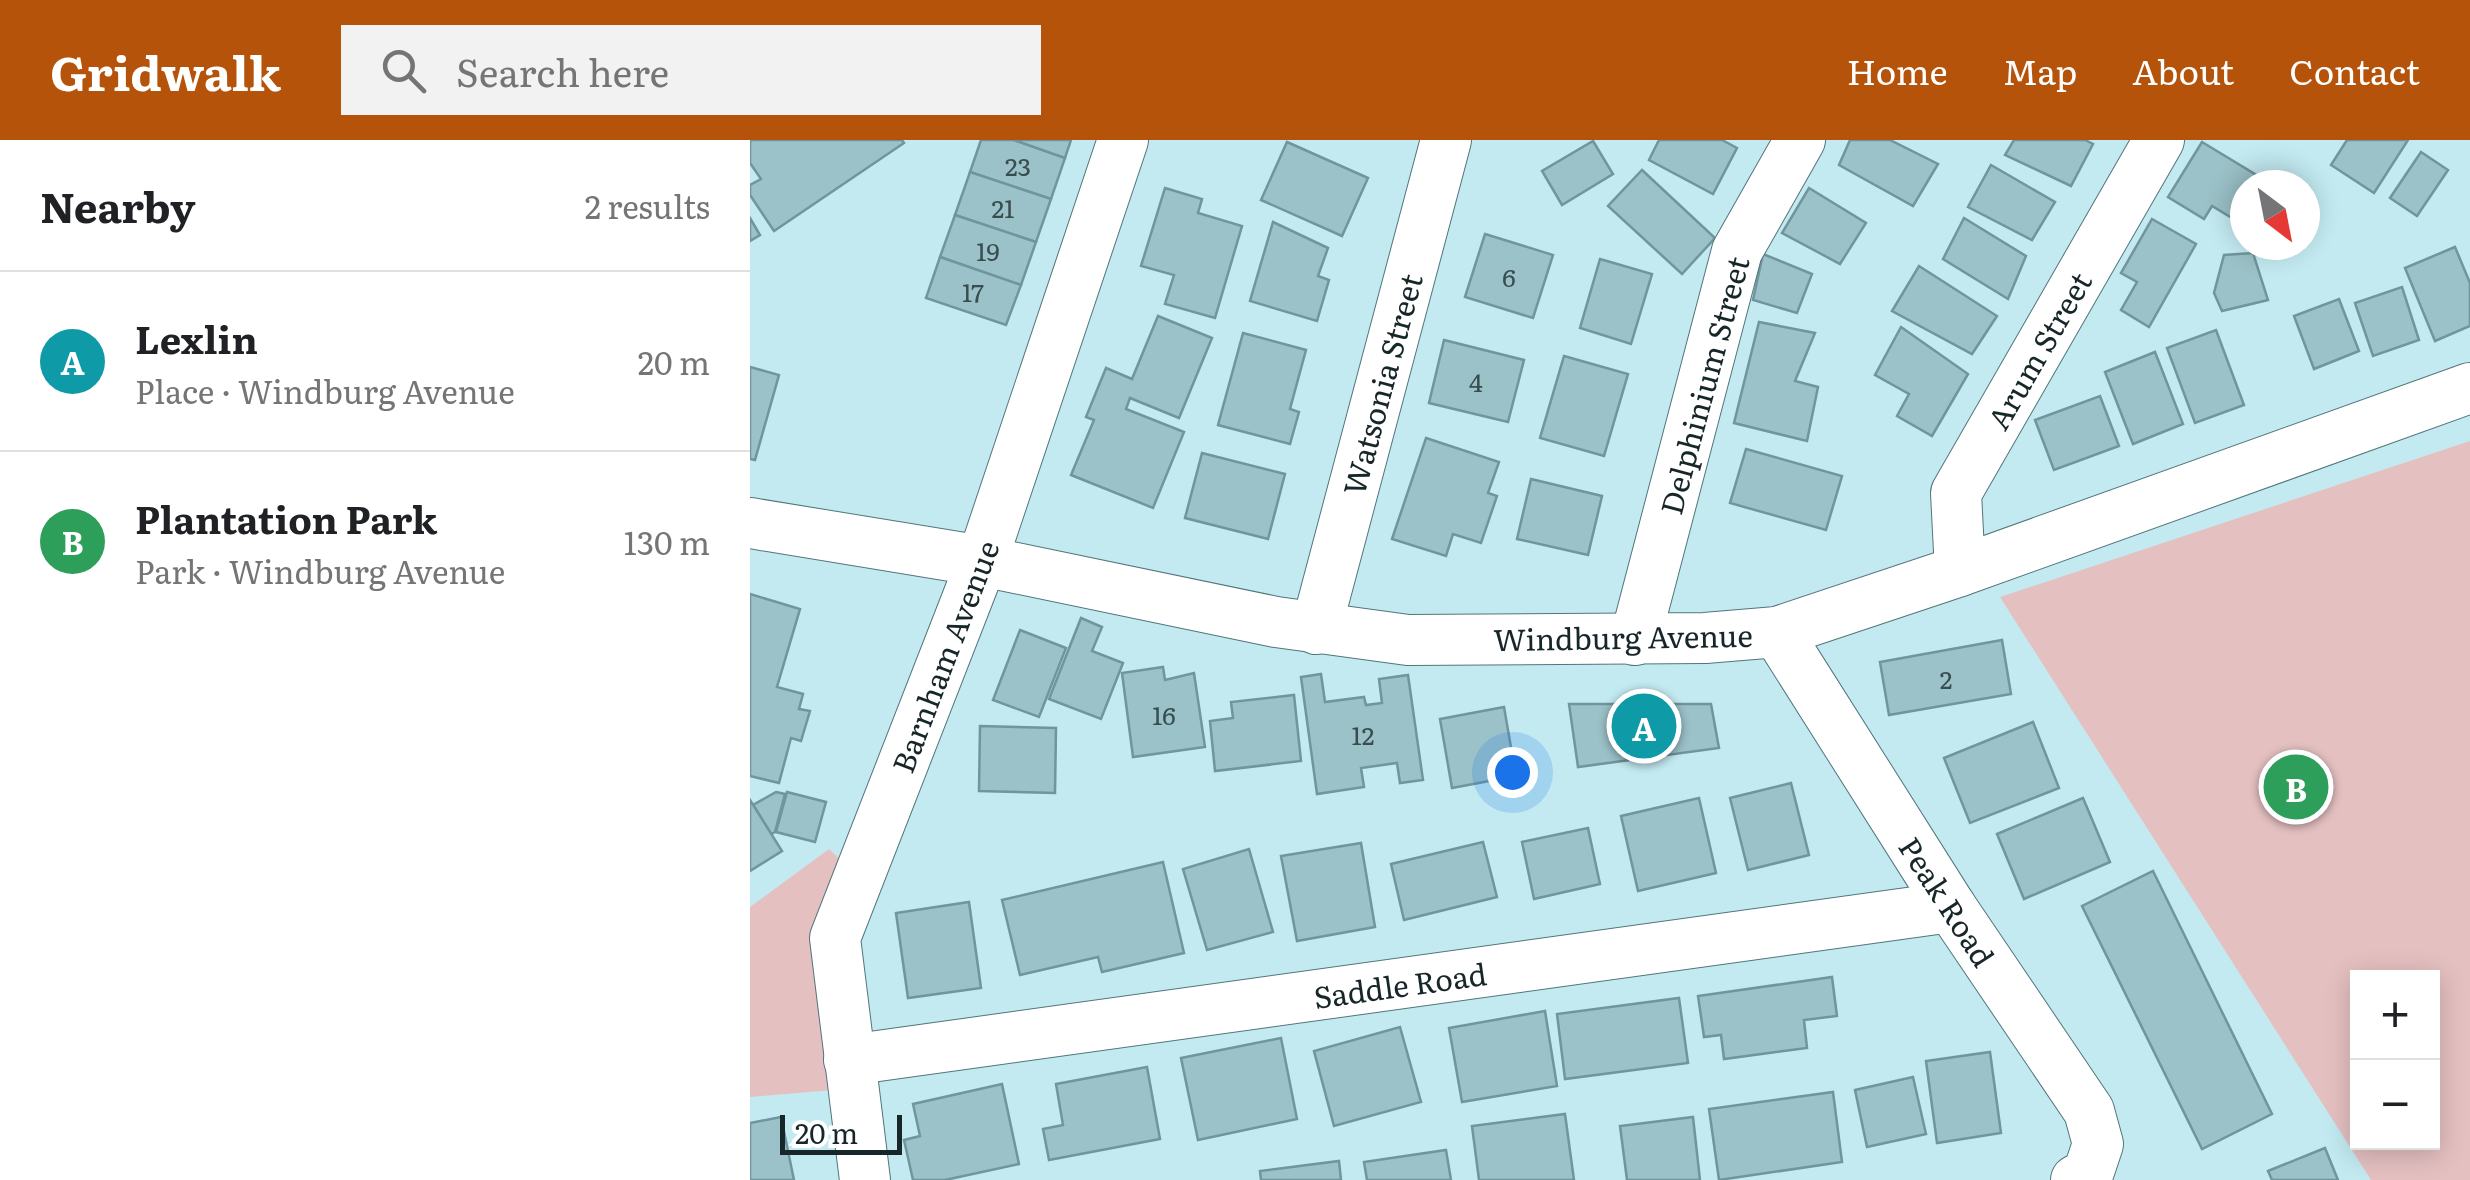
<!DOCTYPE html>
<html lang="en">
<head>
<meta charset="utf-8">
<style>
  :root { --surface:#fff; --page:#f2f2f2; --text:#202124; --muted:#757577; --line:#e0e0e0; --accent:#b45309 }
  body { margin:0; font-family:Literata,serif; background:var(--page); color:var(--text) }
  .controls { position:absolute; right:30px; bottom:30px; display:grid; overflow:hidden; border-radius:0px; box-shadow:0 5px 25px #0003 }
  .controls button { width:90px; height:90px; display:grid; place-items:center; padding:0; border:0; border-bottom:2px solid var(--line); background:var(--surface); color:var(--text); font:50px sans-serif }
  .compass { position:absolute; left:1480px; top:30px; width:90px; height:90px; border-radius:50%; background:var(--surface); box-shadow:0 5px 25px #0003; rotate:148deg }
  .scale { position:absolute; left:30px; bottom:25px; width:122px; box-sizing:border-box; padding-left:10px; border:5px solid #172628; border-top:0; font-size:28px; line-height:35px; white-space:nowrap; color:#172628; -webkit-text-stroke:8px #fff; paint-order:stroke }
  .you { position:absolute; left:762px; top:632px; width:35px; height:35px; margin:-25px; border:8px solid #fff; border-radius:50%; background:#1a73e8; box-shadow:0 0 0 15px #1a73e833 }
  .badge { display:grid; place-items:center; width:65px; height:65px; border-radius:50%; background:var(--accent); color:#fff; font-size:32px; font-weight:700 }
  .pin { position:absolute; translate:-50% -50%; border:5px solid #fff; box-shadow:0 2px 10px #0006 }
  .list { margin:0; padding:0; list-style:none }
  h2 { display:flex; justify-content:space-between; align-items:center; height:130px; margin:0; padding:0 40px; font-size:42px }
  h2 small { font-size:32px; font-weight:400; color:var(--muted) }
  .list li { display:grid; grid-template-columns:65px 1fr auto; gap:30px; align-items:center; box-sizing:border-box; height:180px; padding:0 40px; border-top:2px solid var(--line) }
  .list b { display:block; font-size:38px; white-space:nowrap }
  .list p { margin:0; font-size:32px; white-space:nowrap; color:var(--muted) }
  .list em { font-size:32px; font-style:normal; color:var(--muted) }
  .icon { flex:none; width:55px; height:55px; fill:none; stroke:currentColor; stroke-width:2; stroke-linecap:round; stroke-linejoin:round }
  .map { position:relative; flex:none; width:1720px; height:1040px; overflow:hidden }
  header { display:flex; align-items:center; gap:60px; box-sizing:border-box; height:140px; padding:0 50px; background:var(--accent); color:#fff }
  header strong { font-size:48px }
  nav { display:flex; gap:55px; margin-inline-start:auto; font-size:35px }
  .search { width:700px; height:90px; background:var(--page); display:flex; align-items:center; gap:25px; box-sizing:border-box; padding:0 35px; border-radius:0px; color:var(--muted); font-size:38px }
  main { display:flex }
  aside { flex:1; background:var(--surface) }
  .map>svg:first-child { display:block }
  .green { fill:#e5c0c1; fill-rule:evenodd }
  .building { fill:#9bc2c8; stroke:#70959c; stroke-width:2.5 }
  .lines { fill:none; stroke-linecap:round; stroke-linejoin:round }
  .minor-casing { stroke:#51757b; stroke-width:52 }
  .minor { stroke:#fff; stroke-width:50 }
  .labels { text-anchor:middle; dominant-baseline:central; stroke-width:8; stroke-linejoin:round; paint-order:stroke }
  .number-label { font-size:25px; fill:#384d50 }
  .street-label { font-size:30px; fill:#172628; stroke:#fff }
</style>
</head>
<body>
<header>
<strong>Gridwalk</strong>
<div class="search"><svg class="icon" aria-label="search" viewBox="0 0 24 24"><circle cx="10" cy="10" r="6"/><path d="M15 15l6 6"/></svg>Search here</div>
<nav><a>Home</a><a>Map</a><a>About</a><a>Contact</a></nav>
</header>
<main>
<aside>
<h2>Nearby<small>2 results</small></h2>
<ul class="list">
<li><span class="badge" style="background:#0f9aa8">A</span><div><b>Lexlin</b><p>Place · Windburg Avenue</p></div><em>20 m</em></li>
<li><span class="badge" style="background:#2e9e5b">B</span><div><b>Plantation Park</b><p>Park · Windburg Avenue</p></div><em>130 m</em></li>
</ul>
</aside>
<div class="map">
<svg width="1720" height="1040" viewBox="0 0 1720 1040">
  <rect width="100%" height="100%" fill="#c3eaf1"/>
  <g class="green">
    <path d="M 1720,301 L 1720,1040 L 1621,1040 L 1250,457 ZM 1608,838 L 1682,838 L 1682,1002 L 1608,1002 Z"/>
    <polygon points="79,709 92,721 83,950 0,957 0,767"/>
  </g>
  <g class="building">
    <polygon points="0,0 152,0 154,3 24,91 0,55 0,45 11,39 0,23"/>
    <polygon points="231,0 264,0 315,18 301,59 220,32"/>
    <polygon points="264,0 321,0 315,18"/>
    <polygon points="909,0 972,0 987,8 963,54 899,20"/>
    <polygon points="1100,0 1140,0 1188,24 1163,66 1089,25"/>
    <polygon points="1264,0 1335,0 1343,4 1321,46 1255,15"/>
    <polygon points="1597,0 1658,0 1624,53 1581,25"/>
    <polygon points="843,1 863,34 812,65 792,31"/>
    <polygon points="537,2 618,38 592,96 511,60"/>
    <polygon points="1452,2 1508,36 1502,45 1495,45 1495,56 1482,78 1462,66 1454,79 1418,57"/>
    <polygon points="1671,12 1698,30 1667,76 1640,58"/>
    <polygon points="1241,25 1305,62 1282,100 1218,67"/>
    <polygon points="892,30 965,98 932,134 858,66"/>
    <polygon points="220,32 301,59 286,102 205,75"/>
    <polygon points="415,48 452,59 448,73 492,86 465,178 415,164 424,135 391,126"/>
    <polygon points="1059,48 1116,83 1090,124 1032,93"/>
    <polygon points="205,75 286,102 271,145 190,117"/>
    <polygon points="0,78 10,95 0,101"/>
    <polygon points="1214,78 1276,116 1258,159 1193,119"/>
    <polygon points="1402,79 1446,104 1399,187 1371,170 1387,142 1371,133"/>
    <polygon points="523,82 578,108 568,136 579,140 567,181 500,161"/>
    <polygon points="735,94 803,115 783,178 715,157"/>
    <polygon points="1705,107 1720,143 1720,186 1685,201 1655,128"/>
    <polygon points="1503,113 1518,160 1472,171 1464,153 1474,115"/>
    <polygon points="1013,114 1062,134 1047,173 1003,160"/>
    <polygon points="190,117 271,145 256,185 176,158"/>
    <polygon points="850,119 902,134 881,204 830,188"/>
    <polygon points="1169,126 1247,176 1222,214 1142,171"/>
    <polygon points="1652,147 1669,200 1623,216 1605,163"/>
    <polygon points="1589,159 1609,211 1564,229 1544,176"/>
    <polygon points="408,176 462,198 429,278 380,258 376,269 434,292 403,368 321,335 344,280 336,277 356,228 382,239"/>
    <polygon points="1009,182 1065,193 1045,241 1068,247 1057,301 984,283"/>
    <polygon points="1151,187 1218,234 1182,296 1147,276 1159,254 1125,235"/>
    <polygon points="1466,190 1494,265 1445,283 1417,208"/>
    <polygon points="493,193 556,210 540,269 549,272 540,304 468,285"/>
    <polygon points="694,200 774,220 758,282 679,263"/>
    <polygon points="1405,212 1433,284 1383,304 1355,232"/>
    <polygon points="814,216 878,234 854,316 790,298"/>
    <polygon points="0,227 29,235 5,320 0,319"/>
    <polygon points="1350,256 1369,306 1304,330 1285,280"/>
    <polygon points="676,298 749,322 738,353 747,356 731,403 703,394 696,416 642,399"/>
    <polygon points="996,309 1092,336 1076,390 980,363"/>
    <polygon points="452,313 535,334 518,399 435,378"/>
    <polygon points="781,339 852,356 838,415 767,399"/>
    <polygon points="0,454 50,469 27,547 53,554 49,569 60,571 51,601 41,598 29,643 0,636"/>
    <polygon points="331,478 352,487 342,511 373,523 351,579 299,559"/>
    <polygon points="270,490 316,508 289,577 243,560"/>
    <polygon points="1252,500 1261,554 1139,575 1130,522"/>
    <polygon points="413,527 415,540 444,533 455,607 383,617 372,533"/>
    <polygon points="571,534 575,562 614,557 616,565 632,563 629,539 658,535 673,640 650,643 647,623 611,628 614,647 567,654 551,537"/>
    <polygon points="544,555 551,621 465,631 460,581 483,578 481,562"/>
    <polygon points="819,564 961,564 969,608 828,627"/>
    <polygon points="754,567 766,636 702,648 690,579"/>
    <polygon points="1283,582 1309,648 1220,683 1194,618"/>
    <polygon points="230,586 306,588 305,653 229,651"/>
    <polygon points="1041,643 1059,715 998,730 980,658"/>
    <polygon points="26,652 35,654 25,692 21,694 3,665"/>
    <polygon points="37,652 76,662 65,702 26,692"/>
    <polygon points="949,658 966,733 888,751 871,676"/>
    <polygon points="1333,658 1360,722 1274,759 1247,694"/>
    <polygon points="0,660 32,711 0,731"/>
    <polygon points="838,688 850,744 784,759 772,702"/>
    <polygon points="733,702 747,757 654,780 641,724"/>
    <polygon points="611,703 625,787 547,801 531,716"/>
    <polygon points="499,709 523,792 457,810 433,729"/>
    <polygon points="413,722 434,813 352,832 348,817 270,835 252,760"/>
    <polygon points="1403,731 1522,974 1452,1009 1332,766"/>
    <polygon points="219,762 231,848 158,858 146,773"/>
    <polygon points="1082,837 1087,876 1054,880 1057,908 974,919 971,895 954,897 948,856"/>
    <polygon points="929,858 938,923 815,939 807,874"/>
    <polygon points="795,871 807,946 712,962 699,888"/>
    <polygon points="650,887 671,962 584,986 564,911"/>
    <polygon points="531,898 547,979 448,1000 431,918"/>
    <polygon points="1240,912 1251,993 1187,1003 1176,921"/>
    <polygon points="397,927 410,999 299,1020 293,989 313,985 306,944"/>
    <polygon points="1163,937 1176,994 1117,1007 1105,950"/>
    <polygon points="252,944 269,1024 195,1040 163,1040 154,1000 170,996 163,964"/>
    <polygon points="1083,952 1092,1022 969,1040 959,969"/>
    <polygon points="815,974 824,1040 729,1040 722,986"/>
    <polygon points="31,977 44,1040 0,1040 0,983"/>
    <polygon points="943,977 950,1040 877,1040 870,986"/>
    <polygon points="1575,1008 1588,1040 1522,1040 1518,1031"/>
    <polygon points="696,1010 701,1040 617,1040 614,1022"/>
    <polygon points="589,1021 591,1040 511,1040 510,1031"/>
  </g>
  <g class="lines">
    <defs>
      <g id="minor">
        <polyline points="0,383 232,421 526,482 658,500 955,498 1027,492 1210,431 1720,248"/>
        <polyline points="1210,431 1206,353 1409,0"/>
        <polyline points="566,489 696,0"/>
        <polyline points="1027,492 1201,767 1339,971 1348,1004 1338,1034 1326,1040"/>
        <polyline points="885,500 987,111 1050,0"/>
        <polyline points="99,920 1201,767"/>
        <polyline points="115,1040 85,798 232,421 373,0"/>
      </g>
    </defs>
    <use href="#minor" class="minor-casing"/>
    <use href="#minor" class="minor"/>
  </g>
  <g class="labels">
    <g class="number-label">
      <text x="268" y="25">23</text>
      <text x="253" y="67">21</text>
      <text x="238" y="110">19</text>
      <text x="759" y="136">6</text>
      <text x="223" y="151">17</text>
      <text x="726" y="241">4</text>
      <text x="1196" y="538">2</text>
      <text x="414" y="574">16</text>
      <text x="613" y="594">12</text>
    </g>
    <g class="street-label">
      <text transform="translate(1288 210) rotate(-60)">Arum Street</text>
      <text transform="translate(631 244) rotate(-75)">Watsonia Street</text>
      <text transform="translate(953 245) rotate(-75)">Delphinium Street</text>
      <text transform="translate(873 496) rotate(-1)">Windburg Avenue</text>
      <text transform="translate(194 516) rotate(-69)">Barnham Avenue</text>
      <text transform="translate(1198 761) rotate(57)">Peak Road</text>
      <text transform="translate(650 844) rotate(-8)">Saddle Road</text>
    </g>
  </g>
</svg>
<div class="controls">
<button>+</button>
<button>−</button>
</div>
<svg class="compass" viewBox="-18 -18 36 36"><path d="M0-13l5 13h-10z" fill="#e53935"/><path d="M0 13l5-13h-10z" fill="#757577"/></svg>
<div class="scale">20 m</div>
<div class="you"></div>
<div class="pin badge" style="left:894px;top:586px;background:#0f9aa8">A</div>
<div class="pin badge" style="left:1546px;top:647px;background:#2e9e5b">B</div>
</div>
</main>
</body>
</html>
